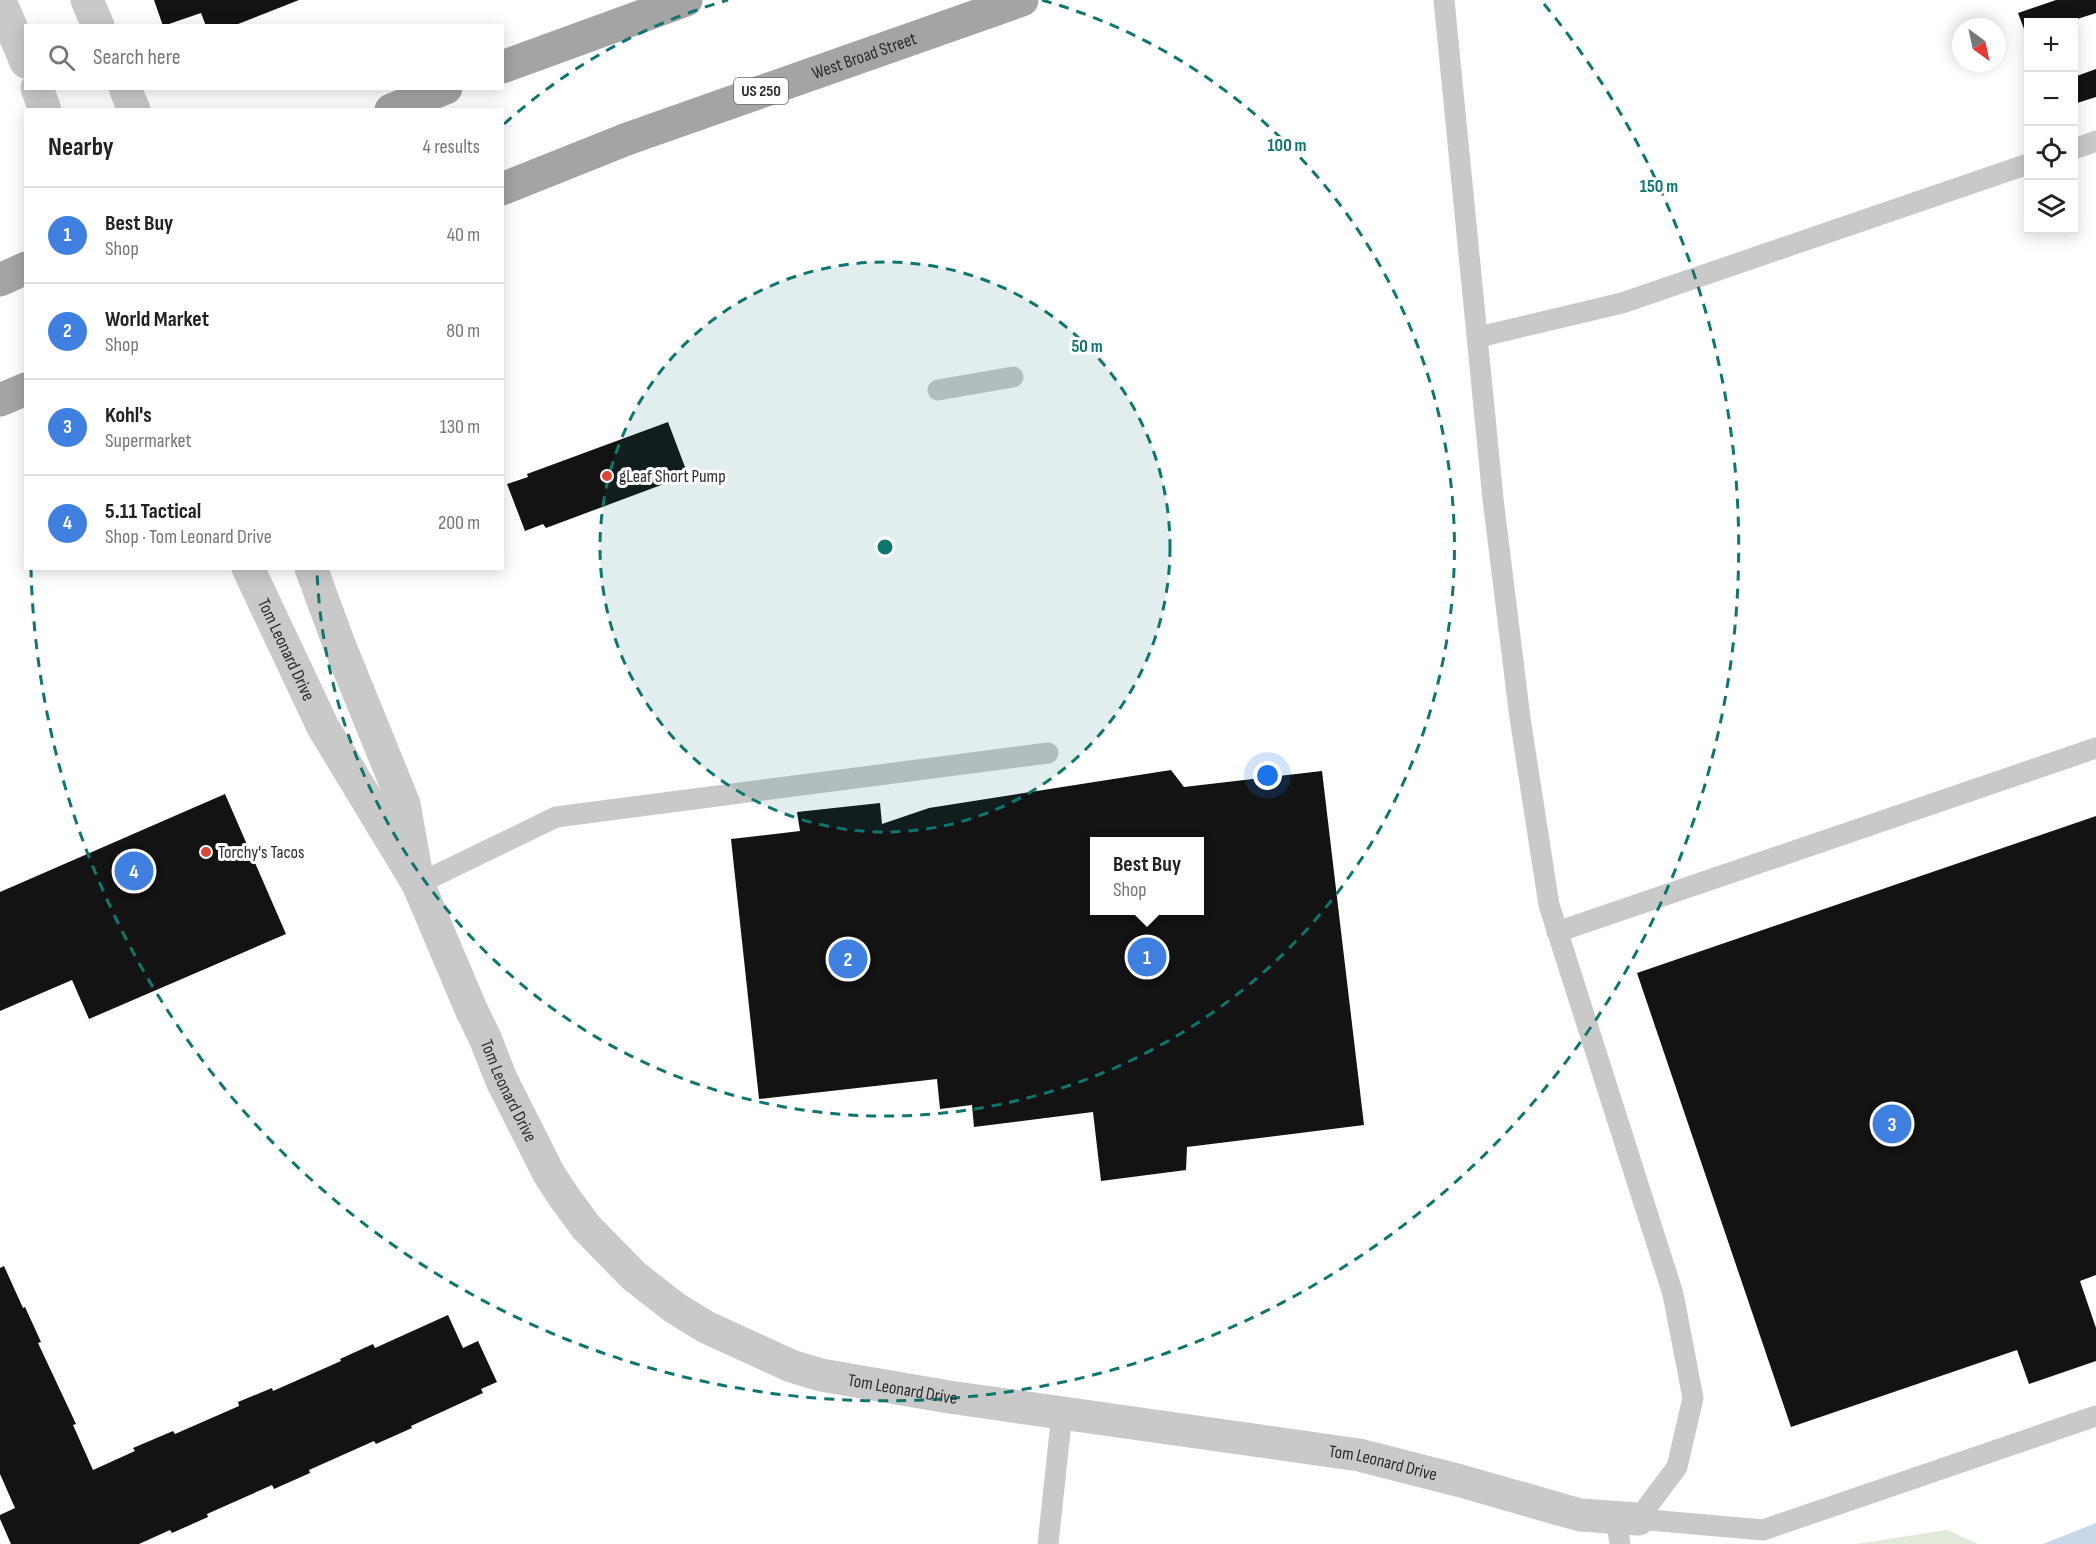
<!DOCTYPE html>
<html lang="en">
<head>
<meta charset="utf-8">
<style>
  :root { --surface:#fff; --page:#f6f6f6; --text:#222; --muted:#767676; --line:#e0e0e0; --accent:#111827 }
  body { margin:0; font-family:"Sofia Sans Condensed",sans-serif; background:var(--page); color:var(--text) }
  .controls { position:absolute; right:18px; top:18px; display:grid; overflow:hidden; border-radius:0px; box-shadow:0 3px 15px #0003 }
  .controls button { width:54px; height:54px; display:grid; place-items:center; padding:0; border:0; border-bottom:2px solid var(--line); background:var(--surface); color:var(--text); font:30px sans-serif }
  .compass { position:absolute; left:1952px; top:18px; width:54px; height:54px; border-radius:50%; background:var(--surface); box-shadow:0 3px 15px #0003; rotate:147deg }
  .you { position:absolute; left:1268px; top:776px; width:21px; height:21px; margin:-15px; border:4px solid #fff; border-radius:50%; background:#1a73e8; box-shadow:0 0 0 9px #1a73e833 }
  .badge { display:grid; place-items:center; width:39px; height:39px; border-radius:50%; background:var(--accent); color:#fff; font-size:20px; font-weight:700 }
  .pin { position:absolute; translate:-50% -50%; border:3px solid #fff; box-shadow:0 2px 6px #0006 }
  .popup { position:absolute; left:1090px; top:837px; width:114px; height:78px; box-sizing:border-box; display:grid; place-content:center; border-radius:0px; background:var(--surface); filter:drop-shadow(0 2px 4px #0005); font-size:20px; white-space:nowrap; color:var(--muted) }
  .popup b { font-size:22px; color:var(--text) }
  .popup::after { content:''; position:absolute; left:50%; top:100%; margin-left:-12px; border:12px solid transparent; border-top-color:var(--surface) }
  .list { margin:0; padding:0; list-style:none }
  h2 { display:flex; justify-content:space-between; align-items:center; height:78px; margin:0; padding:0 24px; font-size:26px }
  h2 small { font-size:20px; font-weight:400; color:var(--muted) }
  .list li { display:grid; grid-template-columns:39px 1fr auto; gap:18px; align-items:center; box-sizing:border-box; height:96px; padding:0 24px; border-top:2px solid var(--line) }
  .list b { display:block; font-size:22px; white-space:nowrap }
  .list p { margin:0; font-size:20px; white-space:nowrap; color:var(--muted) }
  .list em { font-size:20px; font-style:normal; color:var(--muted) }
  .icon { flex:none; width:33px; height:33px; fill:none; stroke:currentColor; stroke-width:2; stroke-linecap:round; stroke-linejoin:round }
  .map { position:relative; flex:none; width:2096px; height:1544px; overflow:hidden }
  .search { position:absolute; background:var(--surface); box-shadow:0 3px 15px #0003; left:24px; top:24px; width:480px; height:66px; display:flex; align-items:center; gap:15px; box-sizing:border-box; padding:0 21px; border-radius:0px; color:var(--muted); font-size:22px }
  .panel { position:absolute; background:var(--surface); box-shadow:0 3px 15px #0003; left:24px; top:108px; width:480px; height:462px; border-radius:0px }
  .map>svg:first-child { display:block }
  .green { fill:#e0e9da }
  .water { fill:#c7d6e8 }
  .building { fill:#131313; fill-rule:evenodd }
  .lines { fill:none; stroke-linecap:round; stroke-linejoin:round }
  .lane { stroke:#c9c9c9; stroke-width:21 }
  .street { stroke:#c9c9c9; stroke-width:33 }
  .primary { stroke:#a4a4a4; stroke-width:33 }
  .ring { fill:none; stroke:#0f766e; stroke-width:3; stroke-dasharray:10 8 }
  .poi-dot { fill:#da4737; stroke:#fff; stroke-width:2 }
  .labels { text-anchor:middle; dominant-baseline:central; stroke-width:6; stroke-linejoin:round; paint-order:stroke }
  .shield { fill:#fff; stroke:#6b6b6b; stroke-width:1.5 }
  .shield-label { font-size:16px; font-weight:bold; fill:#2c2c2c }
  .street-label { font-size:18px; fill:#2c2c2c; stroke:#fff }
  .poi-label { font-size:18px; fill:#2c2c2c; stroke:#fff; text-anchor:start }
  .centre { fill:#0f766e; stroke:#fff; stroke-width:3 }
  .ring-label { font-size:18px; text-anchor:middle; font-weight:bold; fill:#0f766e; stroke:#fff; stroke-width:6; stroke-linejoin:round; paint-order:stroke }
</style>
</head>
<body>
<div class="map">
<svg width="2096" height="1544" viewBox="0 0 2096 1544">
  <rect width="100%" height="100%" fill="#fff"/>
  <polygon class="green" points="1947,1530 1978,1544 1856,1544"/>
  <polygon class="water" points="2096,1523 2096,1544 2043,1544"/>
  <g class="building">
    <polygon points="154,0 299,0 233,26 206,26 201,13 163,26"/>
    <polygon points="2056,0 2096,0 2096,13 2068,22 2028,22 2028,36 2027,37 2018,13"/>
    <polygon points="2096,69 2096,97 2074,104 2074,77"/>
    <polygon points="668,422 688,475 546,528 543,524 525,531 507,484 528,477 527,474"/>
    <path d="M 1171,770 L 1184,787 L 1322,771 L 1364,1125 L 1187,1147 L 1186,1170 L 1101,1181 L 1093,1112 L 974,1127 L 972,1105 L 940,1109 L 937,1079 L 759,1099 L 731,839 L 800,831 L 797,812 L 880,803 L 882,824 L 929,808 ZM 1094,842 L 1200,842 L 1200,910 L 1094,910 Z"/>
    <polygon points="225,794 286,934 89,1019 72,980 0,1011 0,892"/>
    <polygon points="2096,816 2096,1275 2080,1281 2096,1328 2096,1361 2029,1384 2017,1350 1791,1427 1637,973"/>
    <polygon points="4,1266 23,1308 25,1307 41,1342 38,1343 76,1424 73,1425 93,1470 135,1451 133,1448 173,1431 175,1434 239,1406 238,1402 272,1388 273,1391 341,1361 340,1359 373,1344 375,1348 448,1315 463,1348 478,1341 497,1382 481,1389 483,1393 411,1426 412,1428 376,1444 374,1441 309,1470 310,1473 274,1489 272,1485 207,1514 208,1517 172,1533 170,1530 139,1544 11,1544 0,1519 0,1515 15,1508 0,1474 0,1268"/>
  </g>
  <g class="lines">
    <g class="lane">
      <polyline points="1444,0 1493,499 1520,718 1549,905 1673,1294 1693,1398 1677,1467 1638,1519"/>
      <polyline points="2074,149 2096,141"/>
      <polyline points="1479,337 1622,303 2028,164"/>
      <polyline points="938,390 1013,377"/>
      <polyline points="418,884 556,817 1048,753"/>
      <polyline points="1557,932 2096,748"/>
      <polyline points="1616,1518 1620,1544"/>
      <polyline points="1638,1519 1763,1530 2096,1416"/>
      <polyline points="1048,1544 1062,1413"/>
    </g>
    <g class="street">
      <polyline points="87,0 98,26"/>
      <polyline points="0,1 26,62"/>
      <polyline points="37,88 45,110"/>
      <polyline points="125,88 134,110"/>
      <path id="s1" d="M 248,568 L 323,727 L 418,884 L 471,1009 L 485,1038 L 502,1081 L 549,1174 L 564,1197 L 586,1227 L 634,1276 L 675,1308 L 706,1327 L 791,1366 L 821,1375 L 949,1397 L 1359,1455 L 1461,1481 L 1580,1515 L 1638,1519"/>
      <polyline points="311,568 339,644 404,804 415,866"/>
    </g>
    <g class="primary">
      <polyline points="502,67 686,0"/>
      <polyline points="391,110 446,88"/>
      <path id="s2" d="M 502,189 L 627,139 L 1022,0"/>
      <polyline points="0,280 26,268"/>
      <polyline points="0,400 26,389"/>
    </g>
  </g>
  <circle cx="885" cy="547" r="285" fill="#0f766e" fill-opacity=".12"/>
  <g class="ring">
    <circle cx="885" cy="547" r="285"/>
    <path d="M504 124A569 569 0 0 1 728 0M1042 0A569 569 0 1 1 317 572"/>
    <path d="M1544 4A854 854 0 1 1 31 569"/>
  </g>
  <g class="poi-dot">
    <circle cx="607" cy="476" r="6"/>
    <circle cx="206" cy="852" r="6"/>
  </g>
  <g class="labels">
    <rect class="shield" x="734" y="78" width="54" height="26" rx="4.5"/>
    <g class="shield-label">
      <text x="761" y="91">US 250</text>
    </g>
    <g class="street-label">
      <text stroke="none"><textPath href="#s2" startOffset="386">West Broad Street</textPath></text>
      <text stroke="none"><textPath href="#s1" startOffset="90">Tom Leonard Drive</textPath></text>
      <text stroke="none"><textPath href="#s1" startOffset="585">Tom Leonard Drive</textPath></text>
      <text stroke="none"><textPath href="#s1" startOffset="1107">Tom Leonard Drive</textPath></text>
      <text stroke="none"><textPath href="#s1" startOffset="1593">Tom Leonard Drive</textPath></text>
    </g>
    <g class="poi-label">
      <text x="619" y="476">gLeaf Short Pump</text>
      <text x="218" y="852">Torchy's Tacos</text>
    </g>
  </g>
  <circle cx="885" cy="547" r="9" class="centre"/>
  <g class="ring-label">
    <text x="1287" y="151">100 m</text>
    <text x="1659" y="192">150 m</text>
    <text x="1087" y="352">50 m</text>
  </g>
</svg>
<div class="controls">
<button>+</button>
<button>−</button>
<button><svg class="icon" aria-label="locate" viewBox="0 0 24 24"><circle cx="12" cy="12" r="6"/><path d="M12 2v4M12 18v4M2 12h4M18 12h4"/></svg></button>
<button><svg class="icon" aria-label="layers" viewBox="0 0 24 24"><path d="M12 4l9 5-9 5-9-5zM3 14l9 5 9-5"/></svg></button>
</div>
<svg class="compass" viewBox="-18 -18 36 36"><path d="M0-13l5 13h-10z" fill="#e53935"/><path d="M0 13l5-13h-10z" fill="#767676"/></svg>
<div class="you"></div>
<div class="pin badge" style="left:1147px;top:957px;background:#3f7fe0">1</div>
<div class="popup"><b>Best Buy</b>Shop</div>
<div class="pin badge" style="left:848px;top:959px;background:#3f7fe0">2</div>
<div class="pin badge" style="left:1892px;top:1124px;background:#3f7fe0">3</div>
<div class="pin badge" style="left:134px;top:871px;background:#3f7fe0">4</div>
<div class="search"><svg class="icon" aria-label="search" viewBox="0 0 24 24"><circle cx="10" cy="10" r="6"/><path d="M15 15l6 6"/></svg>Search here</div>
<section class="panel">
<h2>Nearby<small>4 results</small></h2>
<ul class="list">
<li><span class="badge" style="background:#3f7fe0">1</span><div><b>Best Buy</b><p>Shop</p></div><em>40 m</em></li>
<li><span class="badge" style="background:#3f7fe0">2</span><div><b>World Market</b><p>Shop</p></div><em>80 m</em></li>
<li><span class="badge" style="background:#3f7fe0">3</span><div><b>Kohl's</b><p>Supermarket</p></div><em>130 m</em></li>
<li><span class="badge" style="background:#3f7fe0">4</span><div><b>5.11 Tactical</b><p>Shop · Tom Leonard Drive</p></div><em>200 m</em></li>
</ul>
</section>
</div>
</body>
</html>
